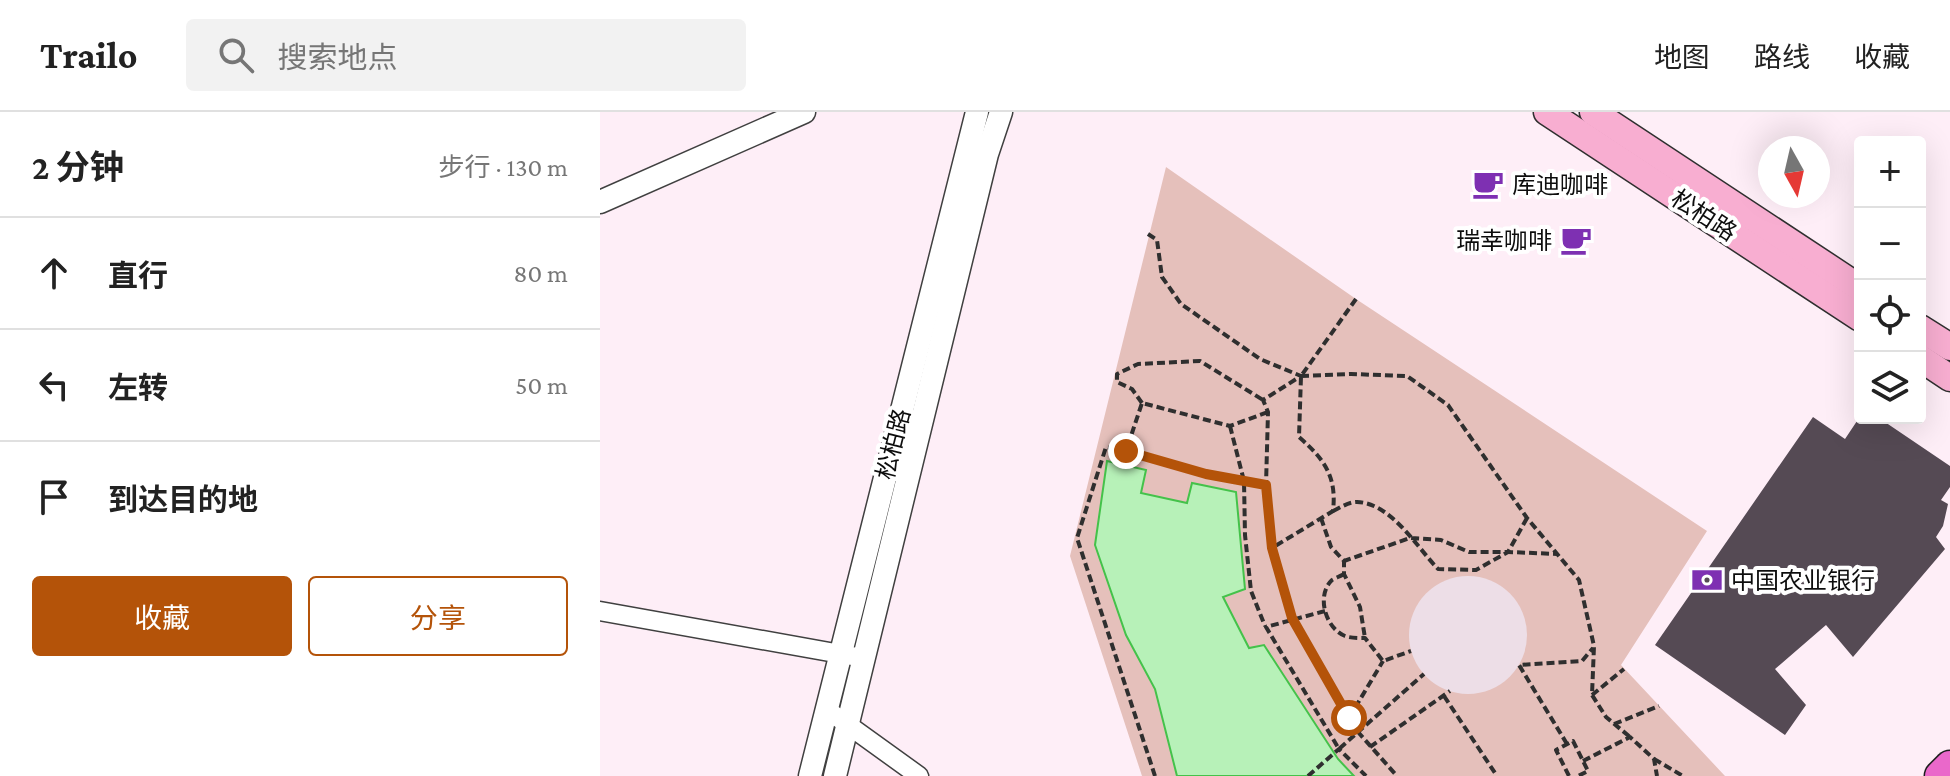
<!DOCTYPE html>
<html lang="zh">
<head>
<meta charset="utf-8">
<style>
  :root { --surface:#fff; --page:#f2f2f2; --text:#222; --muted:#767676; --line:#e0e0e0; --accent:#b45309 }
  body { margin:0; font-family:"Crimson Pro","Noto Sans SC",serif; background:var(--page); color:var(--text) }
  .controls { position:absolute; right:24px; top:24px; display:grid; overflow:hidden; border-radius:8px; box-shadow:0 8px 32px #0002 }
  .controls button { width:72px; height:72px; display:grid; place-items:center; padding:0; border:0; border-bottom:2px solid var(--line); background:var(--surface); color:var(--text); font:40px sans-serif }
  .compass { position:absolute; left:1158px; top:24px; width:72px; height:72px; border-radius:50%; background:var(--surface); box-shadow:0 8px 32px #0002; rotate:172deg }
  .stop { position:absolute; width:24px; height:24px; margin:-18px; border:6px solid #b45309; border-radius:50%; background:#fff }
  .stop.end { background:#b45309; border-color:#fff; box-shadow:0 2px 8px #0008 }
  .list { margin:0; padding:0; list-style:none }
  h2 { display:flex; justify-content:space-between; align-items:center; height:104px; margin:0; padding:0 32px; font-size:34px }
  h2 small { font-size:26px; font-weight:400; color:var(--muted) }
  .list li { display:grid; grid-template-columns:52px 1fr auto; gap:24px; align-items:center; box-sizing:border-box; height:112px; padding:0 32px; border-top:2px solid var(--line) }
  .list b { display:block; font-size:30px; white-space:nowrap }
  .list em { font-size:26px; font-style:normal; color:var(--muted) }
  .actions { display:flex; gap:16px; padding:24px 32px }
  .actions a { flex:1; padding:18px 0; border:2px solid var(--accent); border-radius:8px; text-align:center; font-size:28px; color:var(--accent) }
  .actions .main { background:var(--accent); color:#fff }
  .icon { flex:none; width:44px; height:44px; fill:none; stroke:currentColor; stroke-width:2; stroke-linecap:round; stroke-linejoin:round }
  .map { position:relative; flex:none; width:1350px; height:664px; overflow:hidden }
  header { display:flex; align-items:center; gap:48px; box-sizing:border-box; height:112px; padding:0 40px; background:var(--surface); border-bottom:2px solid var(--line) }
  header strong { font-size:38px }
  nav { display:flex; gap:44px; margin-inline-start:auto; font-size:28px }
  .search { width:560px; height:72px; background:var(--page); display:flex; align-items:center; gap:20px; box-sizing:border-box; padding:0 28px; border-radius:8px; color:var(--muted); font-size:30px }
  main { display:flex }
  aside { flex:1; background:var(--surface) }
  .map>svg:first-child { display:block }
  .green { fill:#e5c0bb }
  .plaza { fill:#eddee7 }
  .water { fill:#b7f1b8; stroke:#44c24a; stroke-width:2 }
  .building { fill:#554a54 }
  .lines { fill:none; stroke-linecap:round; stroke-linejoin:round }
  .minor-casing { stroke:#404040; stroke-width:21 }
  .tertiary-casing { stroke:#404040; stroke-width:25 }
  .secondary-casing { stroke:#2f2f2f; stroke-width:29 }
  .trunk-casing { stroke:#1e1e1e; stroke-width:33 }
  .path { stroke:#2f2f2f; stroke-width:4; stroke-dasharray:8 4; stroke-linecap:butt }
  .minor { stroke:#fff; stroke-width:18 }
  .tertiary { stroke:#fff; stroke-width:22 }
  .secondary { stroke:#f8aed1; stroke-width:26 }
  .trunk { stroke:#ea68ca; stroke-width:30 }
  .route { stroke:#b45309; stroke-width:10 }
  .labels { text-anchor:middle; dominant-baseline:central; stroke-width:8; stroke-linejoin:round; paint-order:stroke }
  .poi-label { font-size:24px; fill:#0d0d0d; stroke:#fff; text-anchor:start }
  .street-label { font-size:24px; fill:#0d0d0d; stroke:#fff }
</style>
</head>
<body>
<header>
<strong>Trailo</strong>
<div class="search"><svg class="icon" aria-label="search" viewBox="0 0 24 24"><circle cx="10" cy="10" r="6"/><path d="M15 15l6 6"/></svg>搜索地点</div>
<nav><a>地图</a><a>路线</a><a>收藏</a></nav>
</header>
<main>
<aside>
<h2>2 分钟<small>步行 · 130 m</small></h2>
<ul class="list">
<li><svg class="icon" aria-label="ahead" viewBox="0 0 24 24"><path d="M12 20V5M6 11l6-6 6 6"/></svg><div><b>直行</b></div><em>80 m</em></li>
<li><svg class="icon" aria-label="left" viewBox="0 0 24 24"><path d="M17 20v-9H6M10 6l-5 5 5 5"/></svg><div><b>左转</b></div><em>50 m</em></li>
<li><svg class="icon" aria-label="arrive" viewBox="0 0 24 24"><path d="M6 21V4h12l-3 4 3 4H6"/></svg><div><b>到达目的地</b></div></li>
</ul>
<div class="actions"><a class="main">收藏</a><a>分享</a></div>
</aside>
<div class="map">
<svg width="1350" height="664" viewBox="0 0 1350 664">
  <rect width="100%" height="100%" fill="#feeef7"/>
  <polygon class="green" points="566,55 756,187 1107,419 1021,553 1125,664 542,664 470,444"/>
  <circle class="plaza" cx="868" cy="523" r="59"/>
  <polygon class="water" points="507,349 546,358 541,381 587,391 592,371 636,380 645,477 623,485 649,536 664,533 738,647 754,664 577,664 555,577 526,523 495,433"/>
  <polygon class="building" points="1213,305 1245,327 1259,306 1279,306 1350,354 1350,375 1341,388 1348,392 1343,414 1336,425 1345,437 1253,545 1226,513 1175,557 1206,593 1185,623 1055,533"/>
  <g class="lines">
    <defs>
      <g id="minor">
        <polyline points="0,499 263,546"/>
        <polyline points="226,597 319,664"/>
      </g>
      <g id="tertiary">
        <polyline points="0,90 204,0"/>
        <polyline points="210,664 377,0"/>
        <polyline points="235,664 387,42 401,0"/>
      </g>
      <g id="secondary">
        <polyline points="947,0 1260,206"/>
        <polyline points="993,0 1260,176"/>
        <polyline points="1320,216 1350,235"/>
        <polyline points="1320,246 1350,266"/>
      </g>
      <polyline id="trunk" points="1340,664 1350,654"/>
    </defs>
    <use href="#minor" class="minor-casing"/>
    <use href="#tertiary" class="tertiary-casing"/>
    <use href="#secondary" class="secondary-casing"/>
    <use href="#trunk" class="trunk-casing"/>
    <g class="path">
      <polyline points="548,122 557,128 562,165 581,192 660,247 701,264 663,288 668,300 666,373 672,436"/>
      <path d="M 756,187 L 701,264 L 699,325 C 724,347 737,364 733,399 L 672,436 L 692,506 L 758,620 L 824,562"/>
      <polyline points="701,264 751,262 807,264 848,293 927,406 979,468 994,534 992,583 1006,605 1030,625"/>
      <polyline points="542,291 532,277 517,270 517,262 538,252 600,249 663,288"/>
      <polyline points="630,314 644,369 645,423 651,479 665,514"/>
      <polyline points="526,339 606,362 666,373"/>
      <path d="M 733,399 C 741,395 749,390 757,390 C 791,391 816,434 838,457 L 876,458 L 908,440 L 869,440 L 841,428 L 810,426 L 744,449"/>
      <polyline points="721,406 731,435 744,449 744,462 760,495 765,526"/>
      <polyline points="927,406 908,440 957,442"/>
      <path d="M 744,462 C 743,463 733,467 732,468 C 716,483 725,516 745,524 C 750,526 759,526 765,526 L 783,549 L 811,539"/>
      <polyline points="725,499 666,515 739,637 758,620 797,664"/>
      <polyline points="992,583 1024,557"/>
      <polyline points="844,584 897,664"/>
      <polyline points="749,606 783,549"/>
      <polyline points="1014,612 1059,594"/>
      <polyline points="967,632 919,553 982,549 993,536"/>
      <polyline points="770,635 850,579"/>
      <polyline points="1054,647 1083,664"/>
      <polyline points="983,649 1030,625 1054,647 1057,664"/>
      <polyline points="555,664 477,426 506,335 526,339 542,291 630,314 668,300"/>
      <polyline points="708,664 739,637 766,664"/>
      <polyline points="969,664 956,638 973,629 988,659 978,664"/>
    </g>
    <use href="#minor" class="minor"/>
    <use href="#tertiary" class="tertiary"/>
    <use href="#secondary" class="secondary"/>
    <use href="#trunk" class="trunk"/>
  </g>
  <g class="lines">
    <polyline class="route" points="526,339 606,362 666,373 672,436 692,506 749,606"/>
  </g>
  <defs>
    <symbol id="cafe-bare" viewBox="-9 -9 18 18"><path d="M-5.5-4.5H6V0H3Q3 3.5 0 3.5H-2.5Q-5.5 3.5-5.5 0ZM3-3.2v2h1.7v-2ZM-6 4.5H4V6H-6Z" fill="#7e30b2" stroke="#fff" stroke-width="2.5" paint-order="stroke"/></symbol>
    <symbol id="bank-bare" viewBox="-9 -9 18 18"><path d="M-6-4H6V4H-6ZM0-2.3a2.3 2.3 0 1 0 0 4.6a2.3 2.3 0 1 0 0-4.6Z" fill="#7e30b2" stroke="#fff" stroke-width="2.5" paint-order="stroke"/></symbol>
  </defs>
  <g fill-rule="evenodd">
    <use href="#cafe-bare" x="866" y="50" width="44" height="44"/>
    <use href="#cafe-bare" x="954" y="106" width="44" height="44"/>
    <use href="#bank-bare" x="1085" y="446" width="44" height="44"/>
  </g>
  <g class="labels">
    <g class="poi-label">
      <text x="912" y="72">库迪咖啡</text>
      <text x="952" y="128" text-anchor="end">瑞幸咖啡</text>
      <text x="1131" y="468">中国农业银行</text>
    </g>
    <g class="street-label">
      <text transform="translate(1104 103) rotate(33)">松柏路</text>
      <text transform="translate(293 332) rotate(-76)">松柏路</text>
    </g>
  </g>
</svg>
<div class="controls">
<button>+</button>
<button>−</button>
<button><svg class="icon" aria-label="locate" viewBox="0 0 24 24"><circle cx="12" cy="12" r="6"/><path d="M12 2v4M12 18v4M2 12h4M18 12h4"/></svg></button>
<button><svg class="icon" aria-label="layers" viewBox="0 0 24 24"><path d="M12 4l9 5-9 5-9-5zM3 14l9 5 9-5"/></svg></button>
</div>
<svg class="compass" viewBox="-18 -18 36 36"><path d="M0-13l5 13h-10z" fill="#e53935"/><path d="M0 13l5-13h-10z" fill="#767676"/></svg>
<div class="stop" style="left:749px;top:606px"></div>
<div class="stop end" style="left:526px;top:339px"></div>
</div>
</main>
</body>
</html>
